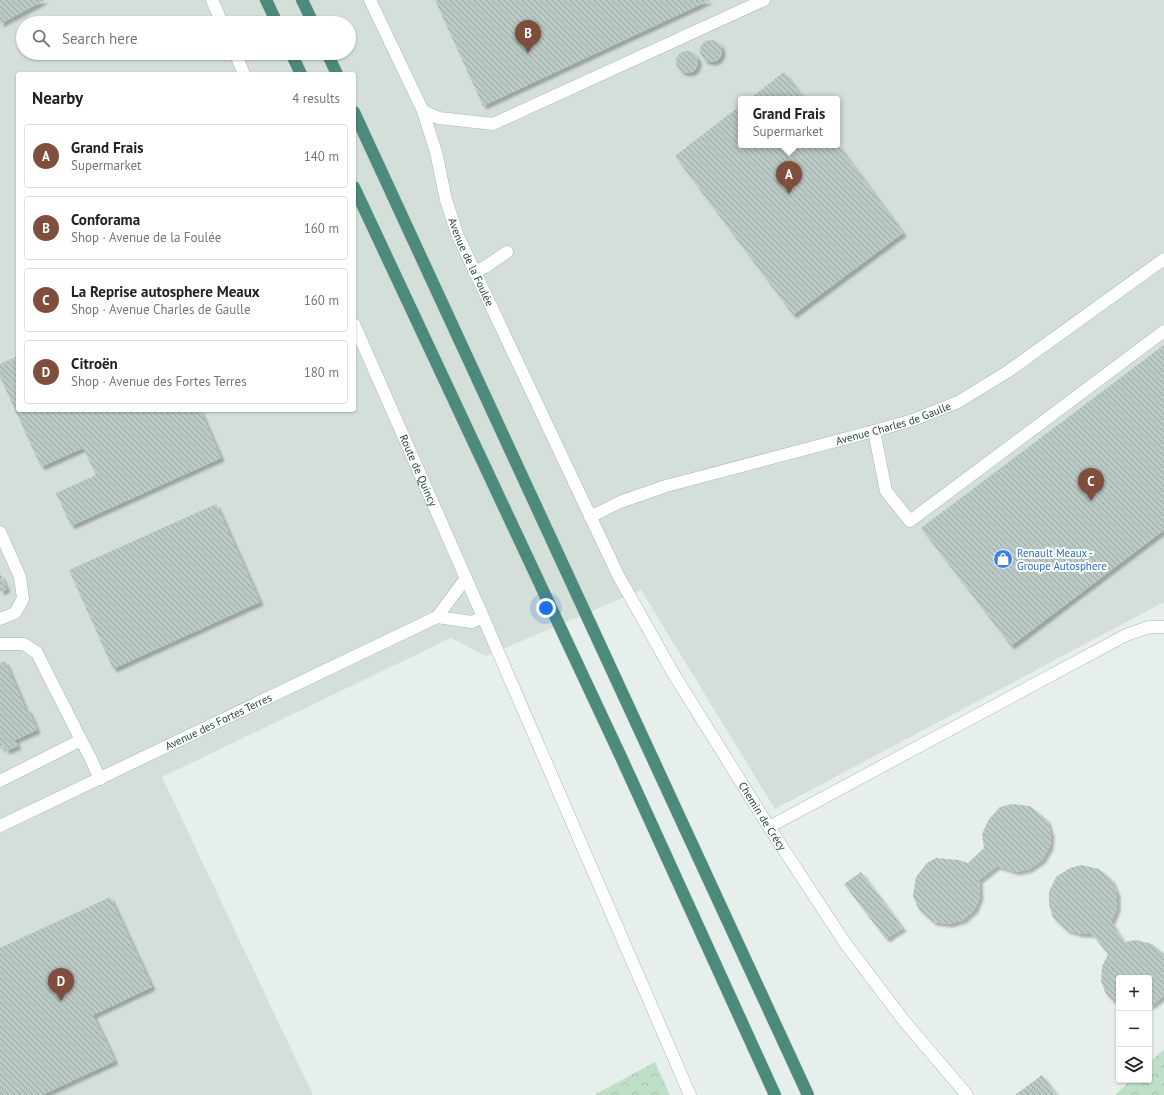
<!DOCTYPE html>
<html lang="en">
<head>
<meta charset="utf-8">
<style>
  :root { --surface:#fff; --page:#f2f2f2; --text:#222; --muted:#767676; --line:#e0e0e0; --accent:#804e3d }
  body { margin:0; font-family:"PT Sans",sans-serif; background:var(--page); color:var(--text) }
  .controls { position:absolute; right:12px; bottom:12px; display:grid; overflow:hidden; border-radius:4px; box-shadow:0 1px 3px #0004 }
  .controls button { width:36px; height:36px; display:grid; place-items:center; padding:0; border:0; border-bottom:1px solid var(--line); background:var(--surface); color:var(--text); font:20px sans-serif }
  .you { position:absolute; left:546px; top:608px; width:14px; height:14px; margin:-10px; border:3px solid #fff; border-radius:50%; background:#1a73e8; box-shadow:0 0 0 6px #1a73e833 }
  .badge { display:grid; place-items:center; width:26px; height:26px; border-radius:50%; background:var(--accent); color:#fff; font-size:13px; font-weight:700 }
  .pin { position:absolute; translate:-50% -33px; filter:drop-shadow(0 1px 2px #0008) }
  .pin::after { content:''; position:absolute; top:21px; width:14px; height:12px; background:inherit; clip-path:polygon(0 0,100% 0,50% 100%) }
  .popup { position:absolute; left:738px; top:96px; width:102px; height:52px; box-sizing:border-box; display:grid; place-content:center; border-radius:4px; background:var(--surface); filter:drop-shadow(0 1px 3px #0005); font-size:13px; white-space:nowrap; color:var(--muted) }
  .popup b { font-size:15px; color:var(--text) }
  .popup::after { content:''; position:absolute; left:50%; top:100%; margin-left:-8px; border:8px solid transparent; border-top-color:var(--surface) }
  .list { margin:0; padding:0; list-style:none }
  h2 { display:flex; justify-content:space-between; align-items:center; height:52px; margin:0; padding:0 16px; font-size:17px }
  h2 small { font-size:13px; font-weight:400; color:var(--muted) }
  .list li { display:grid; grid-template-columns:26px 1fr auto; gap:12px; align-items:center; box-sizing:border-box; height:64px; margin:0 8px 8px; padding:0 8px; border:1px solid var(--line); border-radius:4px }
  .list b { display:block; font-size:15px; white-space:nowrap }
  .list p { margin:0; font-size:13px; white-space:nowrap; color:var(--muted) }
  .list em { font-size:13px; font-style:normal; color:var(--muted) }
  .icon { flex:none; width:22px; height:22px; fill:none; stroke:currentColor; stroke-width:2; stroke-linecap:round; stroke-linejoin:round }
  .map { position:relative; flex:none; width:1164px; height:1095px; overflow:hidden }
  .search { position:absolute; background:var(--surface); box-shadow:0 1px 3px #0004; left:16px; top:16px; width:340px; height:44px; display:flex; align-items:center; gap:10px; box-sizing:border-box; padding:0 14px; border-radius:22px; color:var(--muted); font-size:15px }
  .panel { position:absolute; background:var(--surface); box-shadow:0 1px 3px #0004; left:16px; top:72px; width:340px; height:340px; border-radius:4px }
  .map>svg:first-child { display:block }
  .built { fill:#d4dfda; fill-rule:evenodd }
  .forest { fill:url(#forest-crowns) }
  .building { fill:url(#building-back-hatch); filter:url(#shadow) }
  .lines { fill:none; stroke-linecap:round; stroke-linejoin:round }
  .service-casing { stroke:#a8b8b2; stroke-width:13 }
  .minor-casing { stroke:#a8b8b2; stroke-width:13 }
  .tertiary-casing { stroke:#a8b8b2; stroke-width:13 }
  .trunk-casing { stroke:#c2cac8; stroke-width:13 }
  .service { stroke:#fff; stroke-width:12 }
  .minor { stroke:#fff; stroke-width:12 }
  .tertiary { stroke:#fff; stroke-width:12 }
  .trunk { stroke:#4c8a7c; stroke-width:12 }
  .labels { text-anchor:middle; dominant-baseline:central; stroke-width:4; stroke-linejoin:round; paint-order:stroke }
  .street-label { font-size:11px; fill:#24423a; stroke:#f7fbf9 }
  .shop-label { font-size:11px; fill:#366cbe; stroke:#f7fbf9; text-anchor:start }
</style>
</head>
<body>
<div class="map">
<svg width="1164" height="1095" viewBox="0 0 1164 1095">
  <defs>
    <pattern id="forest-crowns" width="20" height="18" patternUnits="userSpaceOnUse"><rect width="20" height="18" fill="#bfe0c8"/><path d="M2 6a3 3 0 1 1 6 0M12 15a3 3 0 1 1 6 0" fill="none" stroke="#a4c1ad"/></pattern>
    <pattern id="building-back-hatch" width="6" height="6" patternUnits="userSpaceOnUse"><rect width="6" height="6" fill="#bbcac4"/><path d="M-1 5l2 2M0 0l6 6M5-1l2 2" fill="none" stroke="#98a6a0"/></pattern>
    <filter id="shadow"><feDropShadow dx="3.5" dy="3.5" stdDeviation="1" flood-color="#0004"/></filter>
  </defs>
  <rect width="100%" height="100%" fill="#e6efeb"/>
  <path class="built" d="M 0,0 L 1164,0 L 1164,602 L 775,809 L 641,590 L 486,656 L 451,638 L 162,777 L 313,1095 L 0,1095 ZM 23,23 L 349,23 L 349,53 L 23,53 ZM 18,74 L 354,74 L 354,410 L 18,410 ZM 741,99 L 837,99 L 837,145 L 741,145 Z"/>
  <g class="forest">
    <polygon points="1164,1049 1164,1095 1115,1095 1131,1080 1149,1080 1149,1063"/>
    <polygon points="655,1062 670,1095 594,1095"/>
  </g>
  <g class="building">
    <polygon points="0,0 45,0 0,24"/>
    <polygon points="435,0 710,0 483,106"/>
    <circle cx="711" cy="51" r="11"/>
    <circle cx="687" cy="62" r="11"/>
    <polygon points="784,72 804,99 749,99"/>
    <polygon points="741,105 741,145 838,145 903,233 793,315 675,156"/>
    <polygon points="1164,345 1164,530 1011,646 921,528"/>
    <polygon points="18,356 18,410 200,410 221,458 71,526 56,493 96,475 83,448 41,467 0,377 0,364"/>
    <polygon points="216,504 260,602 113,669 69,570"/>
    <polygon points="0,573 7,589 0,592"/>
    <polygon points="5,661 26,710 28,709 37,730 15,740 18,746 6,751 3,745 1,746 2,748 0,749 0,663"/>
    <polygon points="1012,804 1030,806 1047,820 1051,834 1050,846 1042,860 1029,869 1016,872 997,866 979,880 980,896 975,909 963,920 949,924 933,922 919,910 913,896 916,877 927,863 936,858 959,860 968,863 984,848 982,834 989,819 1000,807"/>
    <polygon points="1081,865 1099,869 1111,879 1117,893 1117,908 1111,922 1124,942 1136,940 1152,944 1164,954 1164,994 1161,998 1149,1007 1149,978 1119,978 1119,1005 1117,1005 1106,994 1101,981 1102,967 1108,954 1092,934 1080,934 1066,930 1053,918 1049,904 1049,892 1056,877 1070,868"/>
    <polygon points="861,872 903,928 886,939 844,884"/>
    <polygon points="110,897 152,987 93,1015 115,1061 42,1095 0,1095 0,948"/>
    <polygon points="1042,1075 1057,1095 1015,1095"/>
  </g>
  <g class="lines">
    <defs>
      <g id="service">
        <polyline points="423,111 439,118 493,124 764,0"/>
        <polyline points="474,272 485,267 507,252"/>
        <polyline points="874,431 886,491 910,521 1164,331"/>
        <polyline points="0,532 20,577 23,599 15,613 0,619"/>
        <polyline points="0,644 24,644 37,653 81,740 0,781"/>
        <polyline points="81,740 90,757 100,779"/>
      </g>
      <g id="minor">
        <path id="s1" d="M 370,0 L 423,111 L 436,152 L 446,200 L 458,236 L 618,575 L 673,673 L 769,827 L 845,943 L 905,1022 L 967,1095"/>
        <path id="s2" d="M 590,517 L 620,502 L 666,486 L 874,431 L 913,420 L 958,402 L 1007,372 L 1164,259"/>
        <polyline points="437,617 472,622 483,617"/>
        <path id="s3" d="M 0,826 L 437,617 L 466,578"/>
        <polyline points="769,827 1126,635 1149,627 1164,627"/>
      </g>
      <g id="tertiary">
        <polyline points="212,0 222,23"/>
        <polyline points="235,53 244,74"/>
        <path id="s4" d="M 354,324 L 483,617 L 690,1095"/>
      </g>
      <g id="trunk">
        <polyline points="266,0 277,23"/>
        <polyline points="302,0 313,23"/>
        <polyline points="291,53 301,74"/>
        <polyline points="327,53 337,74"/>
        <polyline points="354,112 808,1095"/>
        <polyline points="354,187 621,757 775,1095"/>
      </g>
    </defs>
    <use href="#service" class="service-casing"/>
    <use href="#minor" class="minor-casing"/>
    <use href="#tertiary" class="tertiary-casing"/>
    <use href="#trunk" class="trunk-casing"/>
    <use href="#service" class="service"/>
    <use href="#minor" class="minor"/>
    <use href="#tertiary" class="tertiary"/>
    <use href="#trunk" class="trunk"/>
  </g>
  <defs>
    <symbol id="shop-disc" viewBox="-11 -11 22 22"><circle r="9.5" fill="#3f7fe0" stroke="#f7fbf9"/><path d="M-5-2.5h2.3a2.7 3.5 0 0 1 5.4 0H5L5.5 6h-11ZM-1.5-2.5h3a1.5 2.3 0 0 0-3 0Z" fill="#fff"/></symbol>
  </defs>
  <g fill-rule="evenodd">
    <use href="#shop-disc" x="992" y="548" width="22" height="22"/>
  </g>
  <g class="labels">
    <g class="street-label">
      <text stroke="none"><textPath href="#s1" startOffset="282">Avenue de la Foulée</textPath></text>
      <text stroke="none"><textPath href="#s2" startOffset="318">Avenue Charles de Gaulle</textPath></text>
      <text stroke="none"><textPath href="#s4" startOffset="160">Route de Quincy</textPath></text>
      <text stroke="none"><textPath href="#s3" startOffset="242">Avenue des Fortes Terres</textPath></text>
      <text stroke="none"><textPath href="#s1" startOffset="909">Chemin de Crécy</textPath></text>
    </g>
    <g class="shop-label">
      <text x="1017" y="553">Renault Meaux -<tspan x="1017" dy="13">Groupe Autosphere</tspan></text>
    </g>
  </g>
</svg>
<div class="controls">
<button>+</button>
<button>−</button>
<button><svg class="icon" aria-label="layers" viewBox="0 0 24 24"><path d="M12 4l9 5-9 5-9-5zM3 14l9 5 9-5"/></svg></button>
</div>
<div class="you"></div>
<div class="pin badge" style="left:789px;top:194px">A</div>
<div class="popup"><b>Grand Frais</b>Supermarket</div>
<div class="pin badge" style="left:528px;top:53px">B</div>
<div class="pin badge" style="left:1091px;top:501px">C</div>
<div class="pin badge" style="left:61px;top:1001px">D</div>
<div class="search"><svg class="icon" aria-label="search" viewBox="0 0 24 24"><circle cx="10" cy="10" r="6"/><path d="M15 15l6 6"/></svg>Search here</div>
<section class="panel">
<h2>Nearby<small>4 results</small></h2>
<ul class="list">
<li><span class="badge">A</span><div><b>Grand Frais</b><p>Supermarket</p></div><em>140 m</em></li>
<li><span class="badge">B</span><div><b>Conforama</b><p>Shop · Avenue de la Foulée</p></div><em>160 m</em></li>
<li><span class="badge">C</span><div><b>La Reprise autosphere Meaux</b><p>Shop · Avenue Charles de Gaulle</p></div><em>160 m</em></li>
<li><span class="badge">D</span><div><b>Citroën</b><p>Shop · Avenue des Fortes Terres</p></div><em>180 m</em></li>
</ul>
</section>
</div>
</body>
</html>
